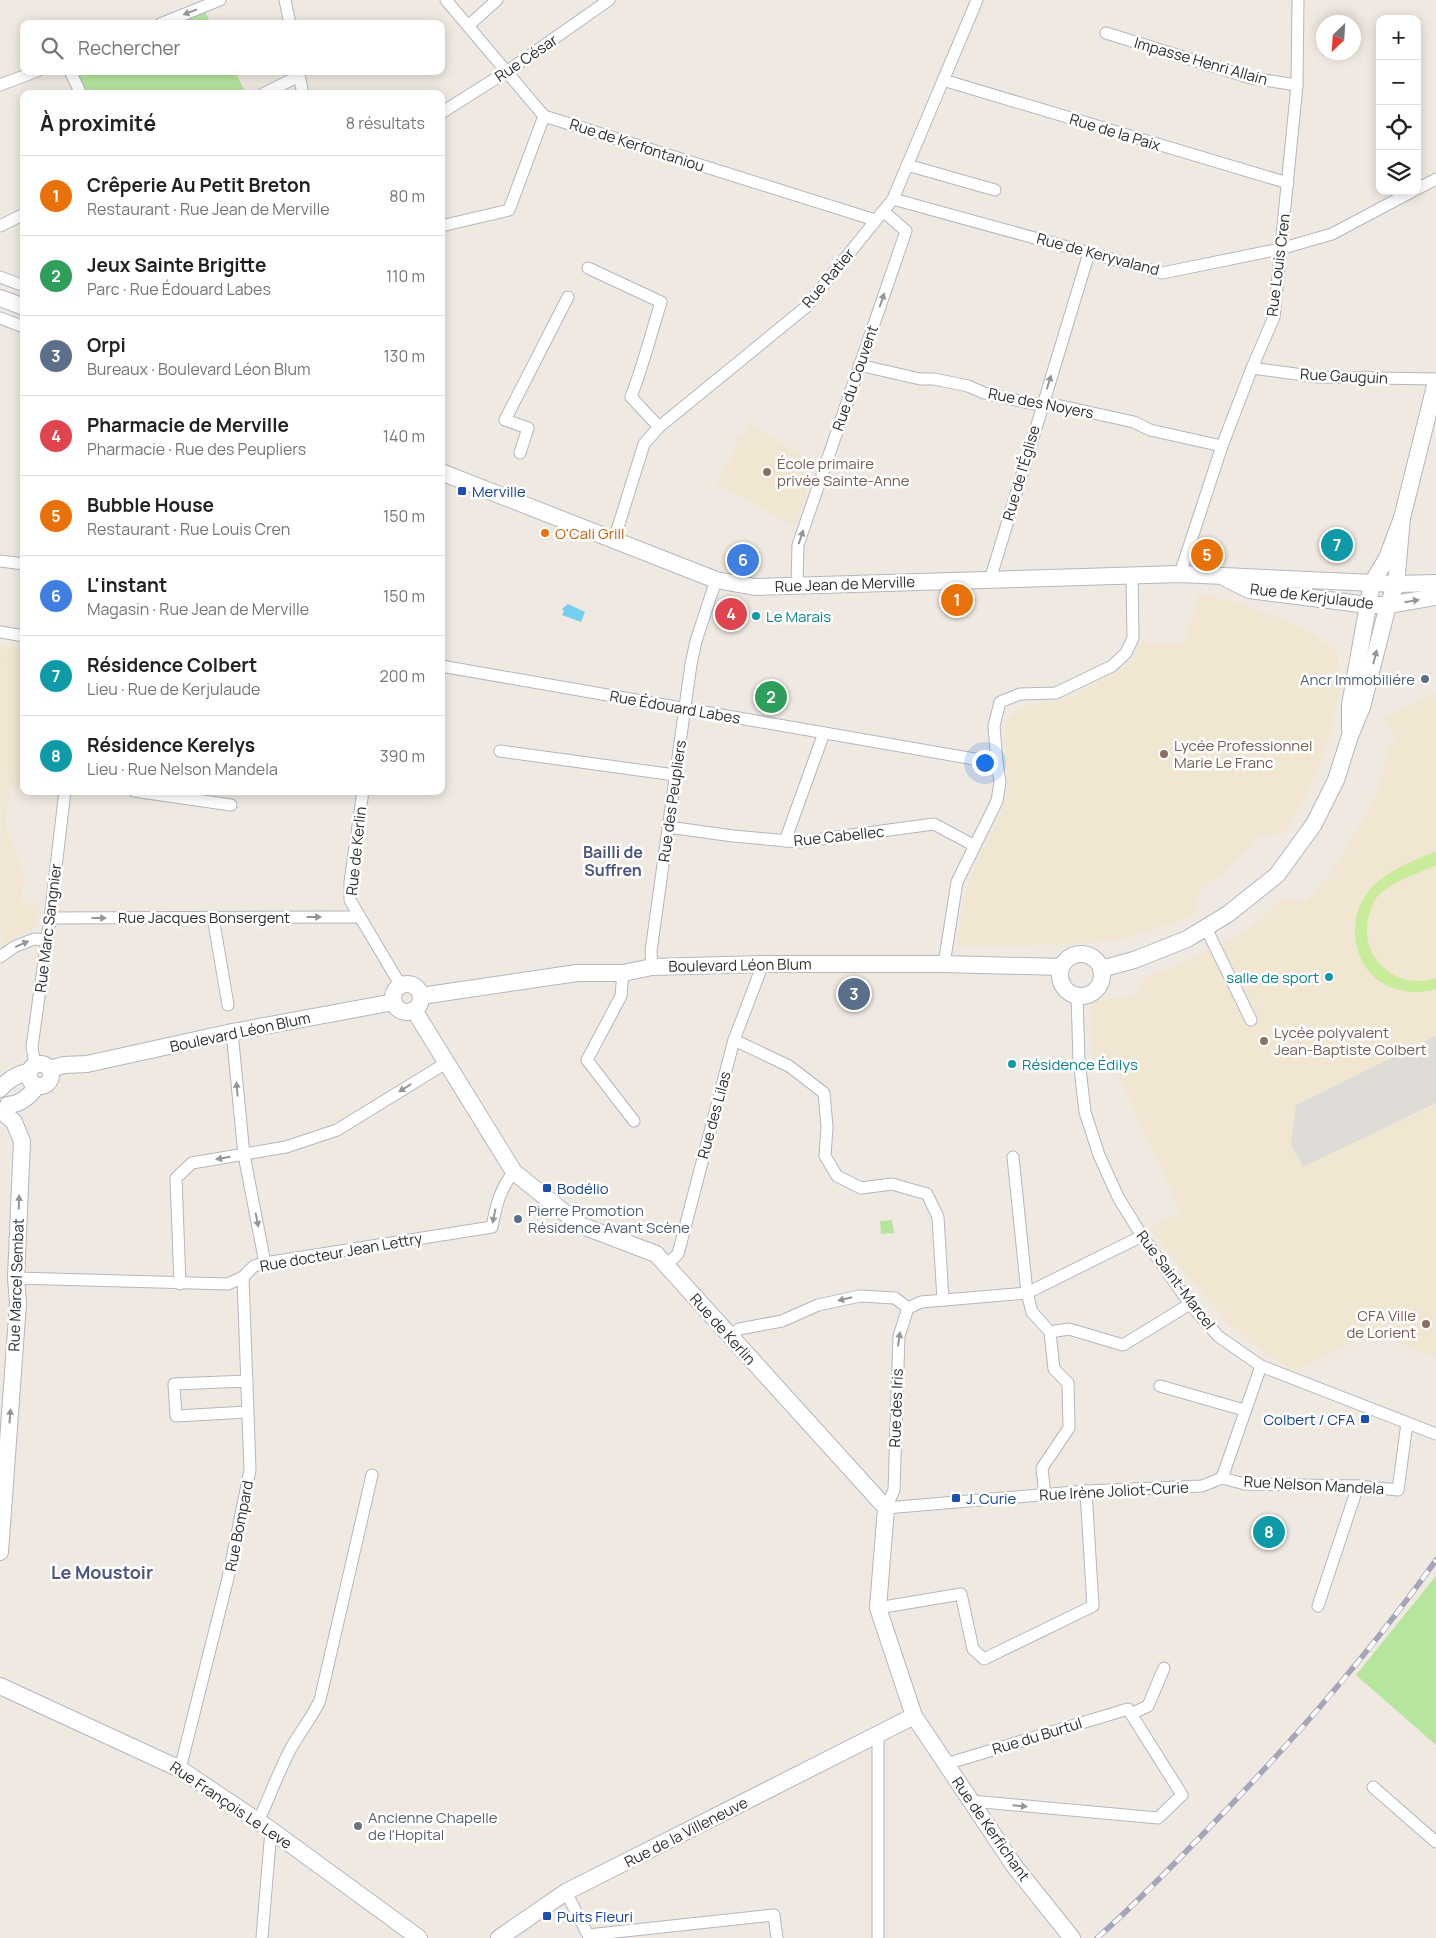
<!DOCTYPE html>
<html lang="fr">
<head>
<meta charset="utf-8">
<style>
  :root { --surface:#fff; --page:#f6f6f6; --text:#222; --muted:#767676; --line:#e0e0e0; --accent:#4264fb }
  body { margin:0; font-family:Manrope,sans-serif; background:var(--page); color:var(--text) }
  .controls { position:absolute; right:15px; top:15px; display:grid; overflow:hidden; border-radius:10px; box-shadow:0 2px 12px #0003 }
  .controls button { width:45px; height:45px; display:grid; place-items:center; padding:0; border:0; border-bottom:1px solid var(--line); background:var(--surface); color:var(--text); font:25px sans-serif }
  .compass { position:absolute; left:1316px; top:15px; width:45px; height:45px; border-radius:50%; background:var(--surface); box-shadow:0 2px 12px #0003; rotate:205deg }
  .you { position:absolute; left:984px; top:762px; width:18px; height:18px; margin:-12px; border:4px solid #fff; border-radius:50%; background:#1a73e8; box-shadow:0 0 0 8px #1a73e833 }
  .badge { display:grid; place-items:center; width:32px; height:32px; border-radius:50%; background:var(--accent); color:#fff; font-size:16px; font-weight:700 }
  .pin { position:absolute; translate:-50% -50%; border:2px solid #fff; box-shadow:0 1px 5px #0006 }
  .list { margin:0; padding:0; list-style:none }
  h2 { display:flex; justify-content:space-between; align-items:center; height:65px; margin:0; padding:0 20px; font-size:21px }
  h2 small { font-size:16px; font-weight:400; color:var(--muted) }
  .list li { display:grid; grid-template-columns:32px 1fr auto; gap:15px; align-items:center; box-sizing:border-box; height:80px; padding:0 20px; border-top:1px solid var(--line) }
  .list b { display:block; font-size:19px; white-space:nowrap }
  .list p { margin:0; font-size:16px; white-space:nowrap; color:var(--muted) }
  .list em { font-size:16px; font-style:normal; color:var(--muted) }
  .icon { flex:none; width:28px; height:28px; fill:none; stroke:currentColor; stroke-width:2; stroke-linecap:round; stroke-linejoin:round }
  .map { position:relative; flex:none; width:1436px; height:1938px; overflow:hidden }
  .search { position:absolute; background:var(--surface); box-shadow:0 2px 12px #0003; left:20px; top:20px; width:425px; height:55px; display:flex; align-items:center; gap:12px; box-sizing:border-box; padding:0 18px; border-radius:10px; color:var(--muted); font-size:19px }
  .panel { position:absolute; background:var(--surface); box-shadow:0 2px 12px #0003; left:20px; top:90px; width:425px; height:705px; border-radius:10px }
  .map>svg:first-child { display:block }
  .education { fill:#f0e6d1 }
  .green { fill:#b6e59e }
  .pitch { fill:#c9ec9a }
  .plaza { fill:#dfdcd8 }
  .water { fill:#75cff0 }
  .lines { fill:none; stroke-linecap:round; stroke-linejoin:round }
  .street-casing { stroke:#b4b7c1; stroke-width:13 }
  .secondary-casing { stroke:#b4b7c1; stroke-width:18 }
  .street { stroke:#fff; stroke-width:11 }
  .secondary { stroke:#fff; stroke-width:16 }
  .rail-casing { stroke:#a3a6b8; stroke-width:5.5 }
  .rail { stroke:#fff; stroke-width:4; stroke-dasharray:11; stroke-linecap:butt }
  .oneway { fill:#969696 }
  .education-dot { fill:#8d6e63; stroke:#fff; stroke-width:2 }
  .transit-dot { fill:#1a4fb4; stroke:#fff; stroke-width:2 }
  .food-dot { fill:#e8710a; stroke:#fff; stroke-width:2 }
  .culture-dot { fill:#0f9aa8; stroke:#fff; stroke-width:2 }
  .service-dot { fill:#5c6f8a; stroke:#fff; stroke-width:2 }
  .worship-dot { fill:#6b7280; stroke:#fff; stroke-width:2 }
  .labels { text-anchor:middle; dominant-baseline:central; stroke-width:5; stroke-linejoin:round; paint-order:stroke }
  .street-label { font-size:15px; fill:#2e2e2e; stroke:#fff }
  .education-label { font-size:15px; fill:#785e54; stroke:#fff; text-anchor:start }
  .transit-label { font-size:15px; fill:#164399; stroke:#fff; text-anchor:start }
  .food-label { font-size:15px; fill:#c56008; stroke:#fff; text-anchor:start }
  .culture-label { font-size:15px; fill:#0d838f; stroke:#fff; text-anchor:start }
  .service-label { font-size:15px; fill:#4e5e75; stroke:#fff; text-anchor:end }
  .worship-label { font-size:15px; fill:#5b616d; stroke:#fff; text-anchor:start }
  .neighbourhood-label { font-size:16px; font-weight:bold; fill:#4d5680; stroke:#fff }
  .quarter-label { font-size:18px; font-weight:bold; fill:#4d5680; stroke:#fff }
</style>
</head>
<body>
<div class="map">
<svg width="1436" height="1938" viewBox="0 0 1436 1938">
  <rect width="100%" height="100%" fill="#efe9e1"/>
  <g class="education">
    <polygon points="751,425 815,463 808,480 810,481 795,527 716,483 739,444 732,440 735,435 741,439"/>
    <polygon points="1198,594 1241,603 1311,632 1338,653 1339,693 1330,734 1317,772 1305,798 1285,834 1259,835 1240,857 1221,875 1200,890 1193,915 1145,933 1105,942 1015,946 962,946 957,944 957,937 965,897 974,867 1000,816 1008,787 1004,735 1010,717 1028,705 1049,702 1075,695 1082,690 1125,665 1135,656 1139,641 1183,645 1196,606"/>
    <polygon points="0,645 24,649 24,787 10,787 5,824 24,879 21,902 40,905 37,925 1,948"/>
    <polygon points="1436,694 1436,1357 1402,1344 1391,1324 1294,1371 1268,1355 1228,1323 1166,1249 1150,1228 1181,1213 1115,1067 1093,1064 1091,1000 1136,997 1145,976 1177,966 1243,933 1275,906 1281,898 1305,902 1327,877 1344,853 1373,801 1383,773 1389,745 1398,742 1383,717"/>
  </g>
  <g class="green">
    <polygon points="203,7 211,24 160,24"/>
    <polygon points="70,71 235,71 246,94 81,94"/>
    <polygon points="892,1220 894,1233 881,1234 880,1221"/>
    <polygon points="1436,1576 1436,1745 1356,1675"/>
  </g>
  <path class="pitch" d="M 1436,851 L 1436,865 C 1419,873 1388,883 1376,898 C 1372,903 1371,910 1369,915 C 1357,956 1396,992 1436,978 L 1436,989 L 1434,990 C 1423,992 1412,993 1400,990 C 1356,981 1342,925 1368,892 C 1384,871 1412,862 1436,851 Z"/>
  <polygon class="plaza" points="1436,1036 1436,1103 1303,1167 1291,1144 1296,1105"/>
  <polygon class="water" points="568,604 585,612 581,622 562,615 564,611 562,609"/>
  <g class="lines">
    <defs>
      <g id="street">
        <polyline points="285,0 290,24"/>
        <polyline points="446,0 544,116 875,220"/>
        <polyline points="160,24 220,0"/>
        <polyline points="468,26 497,0"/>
        <polyline points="1106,33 1251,78 1297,85"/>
        <polyline points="70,71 81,94"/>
        <polyline points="298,71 303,94"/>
        <polyline points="943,80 1288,183"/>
        <polyline points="0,85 37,71"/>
        <polyline points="263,94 299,76"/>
        <polyline points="441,113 506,72 609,0"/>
        <polyline points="907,165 995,190"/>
        <polyline points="1417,189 1436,179"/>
        <polyline points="893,199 1162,273 1280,249 1332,234 1413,191"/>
        <polyline points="0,226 24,214"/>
        <polyline points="441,226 509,210 544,116"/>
        <path d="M 588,268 L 661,302 C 651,334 643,366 631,397 L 659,427"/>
        <polyline points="0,277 24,286"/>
        <polyline points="0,318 24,327"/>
        <polyline points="859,365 920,379 934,379 968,386 984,393 1033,404 1052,404 1134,422 1150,430 1222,446"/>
        <polyline points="1252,368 1318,377 1436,379"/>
        <polyline points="520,453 528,428 505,420 568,297"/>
        <polyline points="614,540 644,444 659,427 806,307 893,199 977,0"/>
        <polyline points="0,561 24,564"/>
        <polyline points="1180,574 1222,446 1252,368 1274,317 1297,85 1298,0"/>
        <polyline points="990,580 1089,253"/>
        <polyline points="797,585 798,545 906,231 883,211"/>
        <polyline points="0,632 24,636"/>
        <polyline points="441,666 997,763"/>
        <polyline points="500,751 675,775"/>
        <polyline points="134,791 231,805"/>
        <polyline points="363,791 350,882 350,900 401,986"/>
        <polyline points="668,827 733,836 799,842 934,824 975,846"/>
        <polyline points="785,841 824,733"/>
        <polyline points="213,917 228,1005"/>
        <polyline points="50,918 358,917"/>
        <polyline points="1206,928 1251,1020"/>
        <polyline points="0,957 14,947 34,939 47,940"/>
        <polyline points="944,964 957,882 997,801 1000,782 997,763 994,726 1000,702 1020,694 1056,693 1112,666 1126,653 1133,638 1132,576"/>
        <polyline points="652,967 651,951 691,664 696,641 716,580"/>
        <polyline points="623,973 621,996 587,1060 634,1121"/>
        <polyline points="1077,995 1079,1060 1085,1112 1099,1155 1118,1197 1142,1236 1190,1304 1218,1336 1261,1366 1436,1434"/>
        <polyline points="232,1032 244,1155 265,1263"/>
        <polyline points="734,1040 789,1066 824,1093 827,1127 825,1156 837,1176 861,1188 892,1184 927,1194 938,1217 943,1300"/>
        <polyline points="35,1065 32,1047 50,918 65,791"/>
        <polyline points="1013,1157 1027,1293 1032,1312 1050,1332 1054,1369 1068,1383 1069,1428 1042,1468 1045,1495"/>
        <polyline points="666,1265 678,1254 734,1040 763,964"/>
        <path d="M 16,1278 L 228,1284 L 243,1277 L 254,1266 L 265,1263 L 492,1227 C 496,1206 500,1188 514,1172"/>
        <polyline points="180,1284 176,1178 192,1163 286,1147 337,1130 446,1063"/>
        <polyline points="908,1308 899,1336 894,1490 886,1508 1086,1491 1202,1486 1222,1478 1261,1366"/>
        <polyline points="908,1308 921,1302 1027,1293 1142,1236"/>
        <polyline points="1050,1332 1069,1329 1123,1345 1190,1304"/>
        <polyline points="731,1337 739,1329 782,1321 818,1305 860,1296 895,1298 908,1308"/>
        <polyline points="247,1381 174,1384 176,1416 247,1412"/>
        <polyline points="1160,1386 1244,1410"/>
        <polyline points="1222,1478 1245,1484 1358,1486 1398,1490 1407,1423"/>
        <polyline points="1318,1606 1358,1486"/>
        <polyline points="878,1608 961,1594 973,1649 984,1659 1093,1606 1086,1491"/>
        <polyline points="1131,1714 1148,1706 1164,1668"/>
        <polyline points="946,1764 1128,1709 1182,1795 1158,1818 971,1801"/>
        <polyline points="180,1769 228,1578 250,1470 243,1277"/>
        <polyline points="1373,1787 1436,1842"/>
        <path d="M 258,1822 C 269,1798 278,1773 290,1750 C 299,1733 312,1718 320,1700 L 372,1475"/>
        <polyline points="566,1892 588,1935 774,1915 777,1938"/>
        <polyline points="262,1938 271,1830"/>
        <polyline points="878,1938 878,1735"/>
      </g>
      <g id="secondary">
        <polyline points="0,298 24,307"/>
        <polyline points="441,472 716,580 755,587 1180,574 1396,584 1436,583"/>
        <polyline points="1225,578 1249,590 1368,605 1388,605 1436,597"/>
        <polyline points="1350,729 1350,705 1372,583 1387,558 1402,518 1436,382"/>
        <circle cx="1081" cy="975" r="21"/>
        <polyline points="1101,969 1134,960 1187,939 1228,914 1277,875 1314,824 1336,780 1350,736 1362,707 1388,605 1396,584 1402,518"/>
        <circle cx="407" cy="998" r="14"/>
        <polyline points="421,996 577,973 623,973 652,967 763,964 944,964 1061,967"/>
        <polyline points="414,1010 514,1172 580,1225 656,1254 886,1508 878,1608 914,1716 1015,1867 1072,1938"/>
        <circle cx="40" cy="1075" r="11"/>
        <polyline points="50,1069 64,1065 87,1064 232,1032 394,1002"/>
        <path d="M 0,1089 C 6,1081 19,1073 29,1072"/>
        <path d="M 8,1105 C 21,1104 30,1096 37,1086"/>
        <polyline points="0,1552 18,1303 16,1278 22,1141 14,1122 4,1113"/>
        <polyline points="0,1686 180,1769 271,1830 419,1938"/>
        <polyline points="499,1938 566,1892 914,1716"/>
      </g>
    </defs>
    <use href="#street" class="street-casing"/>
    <use href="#secondary" class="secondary-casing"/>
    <use href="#street" class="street"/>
    <use href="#secondary" class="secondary"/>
    <defs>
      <path id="rail" d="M 1097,1938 C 1136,1904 1172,1866 1208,1829 C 1289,1745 1368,1656 1436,1560"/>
    </defs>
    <use href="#rail" class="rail-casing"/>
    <use href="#rail" class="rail"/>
  </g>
  <defs><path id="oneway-solid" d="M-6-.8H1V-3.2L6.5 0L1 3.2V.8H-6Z" transform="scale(1.25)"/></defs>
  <g class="oneway">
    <use href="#oneway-solid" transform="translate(190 12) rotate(159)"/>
    <use href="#oneway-solid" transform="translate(882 300) rotate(-71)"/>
    <use href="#oneway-solid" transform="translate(1049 382) rotate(-73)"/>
    <use href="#oneway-solid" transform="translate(801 537) rotate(-71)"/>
    <use href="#oneway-solid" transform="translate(1412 601) rotate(-9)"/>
    <use href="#oneway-solid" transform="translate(1375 657) rotate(-76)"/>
    <use href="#oneway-solid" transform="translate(314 917)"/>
    <use href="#oneway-solid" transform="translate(99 918)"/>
    <use href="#oneway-solid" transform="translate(22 944) rotate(-24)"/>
    <use href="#oneway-solid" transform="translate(405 1088) rotate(148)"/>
    <use href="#oneway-solid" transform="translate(237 1089) rotate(-95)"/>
    <use href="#oneway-solid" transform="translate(223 1158) rotate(170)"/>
    <use href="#oneway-solid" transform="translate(19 1202) rotate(-88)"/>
    <use href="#oneway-solid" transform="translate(494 1216) rotate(102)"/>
    <use href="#oneway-solid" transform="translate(257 1220) rotate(79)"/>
    <use href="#oneway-solid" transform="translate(845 1299) rotate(167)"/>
    <use href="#oneway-solid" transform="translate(899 1339) rotate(-82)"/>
    <use href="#oneway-solid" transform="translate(10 1416) rotate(-86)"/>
    <use href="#oneway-solid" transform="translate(1020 1806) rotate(5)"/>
  </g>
  <g class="education-dot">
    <circle cx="767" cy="472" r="5"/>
    <circle cx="1164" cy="754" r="5"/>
    <circle cx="1264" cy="1041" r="5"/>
    <circle cx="1426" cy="1324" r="5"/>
  </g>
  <g class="transit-dot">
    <rect x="457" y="486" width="10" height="10" rx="2.5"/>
    <rect x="542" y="1183" width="10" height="10" rx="2.5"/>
    <rect x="1360" y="1414" width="10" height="10" rx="2.5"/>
    <rect x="951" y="1493" width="10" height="10" rx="2.5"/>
    <rect x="542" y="1911" width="10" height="10" rx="2.5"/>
  </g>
  <circle class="food-dot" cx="545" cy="533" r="5"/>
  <g class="culture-dot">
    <circle cx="756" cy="616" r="5"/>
    <circle cx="1329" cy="977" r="5"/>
    <circle cx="1012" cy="1064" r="5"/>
  </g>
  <g class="service-dot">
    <circle cx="1425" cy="679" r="5"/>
    <circle cx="518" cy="1219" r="5"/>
  </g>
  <circle class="worship-dot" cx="358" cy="1826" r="5"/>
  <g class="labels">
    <g class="street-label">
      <text transform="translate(526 58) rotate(-34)">Rue César</text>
      <text transform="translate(1201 61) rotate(16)">Impasse Henri Allain</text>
      <text transform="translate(1115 132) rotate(17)">Rue de la Paix</text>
      <text transform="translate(637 145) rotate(18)">Rue de Kerfontaniou</text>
      <text transform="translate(1098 254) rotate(15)">Rue de Keryvaland</text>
      <text transform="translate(1278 265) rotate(-83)">Rue Louis Cren</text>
      <text transform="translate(828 278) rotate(-50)">Rue Ratier</text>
      <text transform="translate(1344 376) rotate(3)">Rue Gauguin</text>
      <text transform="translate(855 378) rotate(-71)">Rue du Couvent</text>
      <text transform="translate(1041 403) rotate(11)">Rue des Noyers</text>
      <text transform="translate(1021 473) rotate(-74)">Rue de l'Église</text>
      <text transform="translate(845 584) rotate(-2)">Rue Jean de Merville</text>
      <text transform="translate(1312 596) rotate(7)">Rue de Kerjulaude</text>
      <text transform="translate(675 707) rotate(10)">Rue Édouard Labes</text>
      <text transform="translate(672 801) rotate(-82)">Rue des Peupliers</text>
      <text transform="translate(839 836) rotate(-6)">Rue Cabellec</text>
      <text transform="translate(356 851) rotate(-84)">Rue de Kerlin</text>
      <text x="204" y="917">Rue Jacques Bonsergent</text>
      <text transform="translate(48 928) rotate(-83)">Rue Marc Sangnier</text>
      <text transform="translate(740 965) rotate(-1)">Boulevard Léon Blum</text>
      <text transform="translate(240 1032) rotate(-12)">Boulevard Léon Blum</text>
      <text transform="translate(714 1115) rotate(-75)">Rue des Lilas</text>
      <text transform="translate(341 1252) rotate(-10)">Rue docteur Jean Lettry</text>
      <text transform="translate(1176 1280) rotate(53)">Rue Saint-Marcel</text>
      <text transform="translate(16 1285) rotate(-88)">Rue Marcel Sembat</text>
      <text transform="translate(723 1329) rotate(48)">Rue de Kerlin</text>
      <text transform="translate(896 1408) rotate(-88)">Rue des Iris</text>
      <text transform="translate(1314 1485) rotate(3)">Rue Nelson Mandela</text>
      <text transform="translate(1114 1491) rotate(-3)">Rue Irène Joliot-Curie</text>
      <text transform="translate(239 1526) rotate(-79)">Rue Bompard</text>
      <text transform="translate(1037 1736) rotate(-17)">Rue du Burtul</text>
      <text transform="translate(231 1805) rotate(34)">Rue François Le Leve</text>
      <text transform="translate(991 1829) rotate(55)">Rue de Kerfichant</text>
      <text transform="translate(686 1832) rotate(-27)">Rue de la Villeneuve</text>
    </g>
    <g class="education-label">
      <text x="777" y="463">École primaire<tspan x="777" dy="17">privée Sainte-Anne</tspan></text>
      <text x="1174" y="745">Lycée Professionnel<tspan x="1174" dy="17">Marie Le Franc</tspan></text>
      <text x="1274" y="1032">Lycée polyvalent<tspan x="1274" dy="17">Jean-Baptiste Colbert</tspan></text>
      <text x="1416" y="1315" text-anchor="end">CFA Ville<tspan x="1416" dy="17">de Lorient</tspan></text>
    </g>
    <g class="transit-label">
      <text x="472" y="491">Merville</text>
      <text x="557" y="1188">Bodélio</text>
      <text x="1355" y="1419" text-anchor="end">Colbert / CFA</text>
      <text x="966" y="1498">J. Curie</text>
      <text x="557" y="1916">Puits Fleuri</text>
    </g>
    <g class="food-label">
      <text x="555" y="533">O'Cali Grill</text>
    </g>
    <g class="culture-label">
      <text x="766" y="616">Le Marais</text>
      <text x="1319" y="977" text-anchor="end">salle de sport</text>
      <text x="1022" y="1064">Résidence Édilys</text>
    </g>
    <g class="service-label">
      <text x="1415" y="679">Ancr Immobiliére</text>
      <text x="528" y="1210" text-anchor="start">Pierre Promotion<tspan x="528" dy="17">Résidence Avant Scène</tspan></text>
    </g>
    <g class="worship-label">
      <text x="368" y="1817">Ancienne Chapelle<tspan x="368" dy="17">de l'Hopital</tspan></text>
    </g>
    <g class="neighbourhood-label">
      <text x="613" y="852">Bailli de<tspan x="613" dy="18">Suffren</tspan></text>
    </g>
    <g class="quarter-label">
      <text x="102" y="1572">Le Moustoir</text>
    </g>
  </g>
</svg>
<div class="controls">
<button>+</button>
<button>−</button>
<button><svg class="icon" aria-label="locate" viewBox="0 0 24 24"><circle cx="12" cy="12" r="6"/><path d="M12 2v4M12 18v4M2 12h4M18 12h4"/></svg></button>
<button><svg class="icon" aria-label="layers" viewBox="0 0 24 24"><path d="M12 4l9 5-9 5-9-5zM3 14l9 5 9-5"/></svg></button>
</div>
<svg class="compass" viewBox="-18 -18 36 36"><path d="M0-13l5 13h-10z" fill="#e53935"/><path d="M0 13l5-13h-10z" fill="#767676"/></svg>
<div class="you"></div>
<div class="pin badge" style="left:957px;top:600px;background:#e8710a">1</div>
<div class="pin badge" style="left:771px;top:697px;background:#2e9e5b">2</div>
<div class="pin badge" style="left:854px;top:994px;background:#5c6f8a">3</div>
<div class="pin badge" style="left:731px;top:614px;background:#e0444e">4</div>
<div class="pin badge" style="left:1207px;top:555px;background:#e8710a">5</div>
<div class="pin badge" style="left:743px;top:560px;background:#3f7fe0">6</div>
<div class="pin badge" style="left:1337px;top:545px;background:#0f9aa8">7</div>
<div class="pin badge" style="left:1269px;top:1532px;background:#0f9aa8">8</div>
<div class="search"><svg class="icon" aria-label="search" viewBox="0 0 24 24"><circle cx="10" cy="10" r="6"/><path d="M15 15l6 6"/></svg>Rechercher</div>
<section class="panel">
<h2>À proximité<small>8 résultats</small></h2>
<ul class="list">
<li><span class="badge" style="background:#e8710a">1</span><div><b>Crêperie Au Petit Breton</b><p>Restaurant · Rue Jean de Merville</p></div><em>80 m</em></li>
<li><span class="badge" style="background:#2e9e5b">2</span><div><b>Jeux Sainte Brigitte</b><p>Parc · Rue Édouard Labes</p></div><em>110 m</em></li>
<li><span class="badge" style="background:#5c6f8a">3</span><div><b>Orpi</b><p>Bureaux · Boulevard Léon Blum</p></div><em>130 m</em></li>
<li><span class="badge" style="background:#e0444e">4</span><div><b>Pharmacie de Merville</b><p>Pharmacie · Rue des Peupliers</p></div><em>140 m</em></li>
<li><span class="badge" style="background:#e8710a">5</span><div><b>Bubble House</b><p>Restaurant · Rue Louis Cren</p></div><em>150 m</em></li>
<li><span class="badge" style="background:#3f7fe0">6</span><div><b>L'instant</b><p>Magasin · Rue Jean de Merville</p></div><em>150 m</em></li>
<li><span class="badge" style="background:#0f9aa8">7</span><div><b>Résidence Colbert</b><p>Lieu · Rue de Kerjulaude</p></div><em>200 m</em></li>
<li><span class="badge" style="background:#0f9aa8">8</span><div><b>Résidence Kerelys</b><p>Lieu · Rue Nelson Mandela</p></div><em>390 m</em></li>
</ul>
</section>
</div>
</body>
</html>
